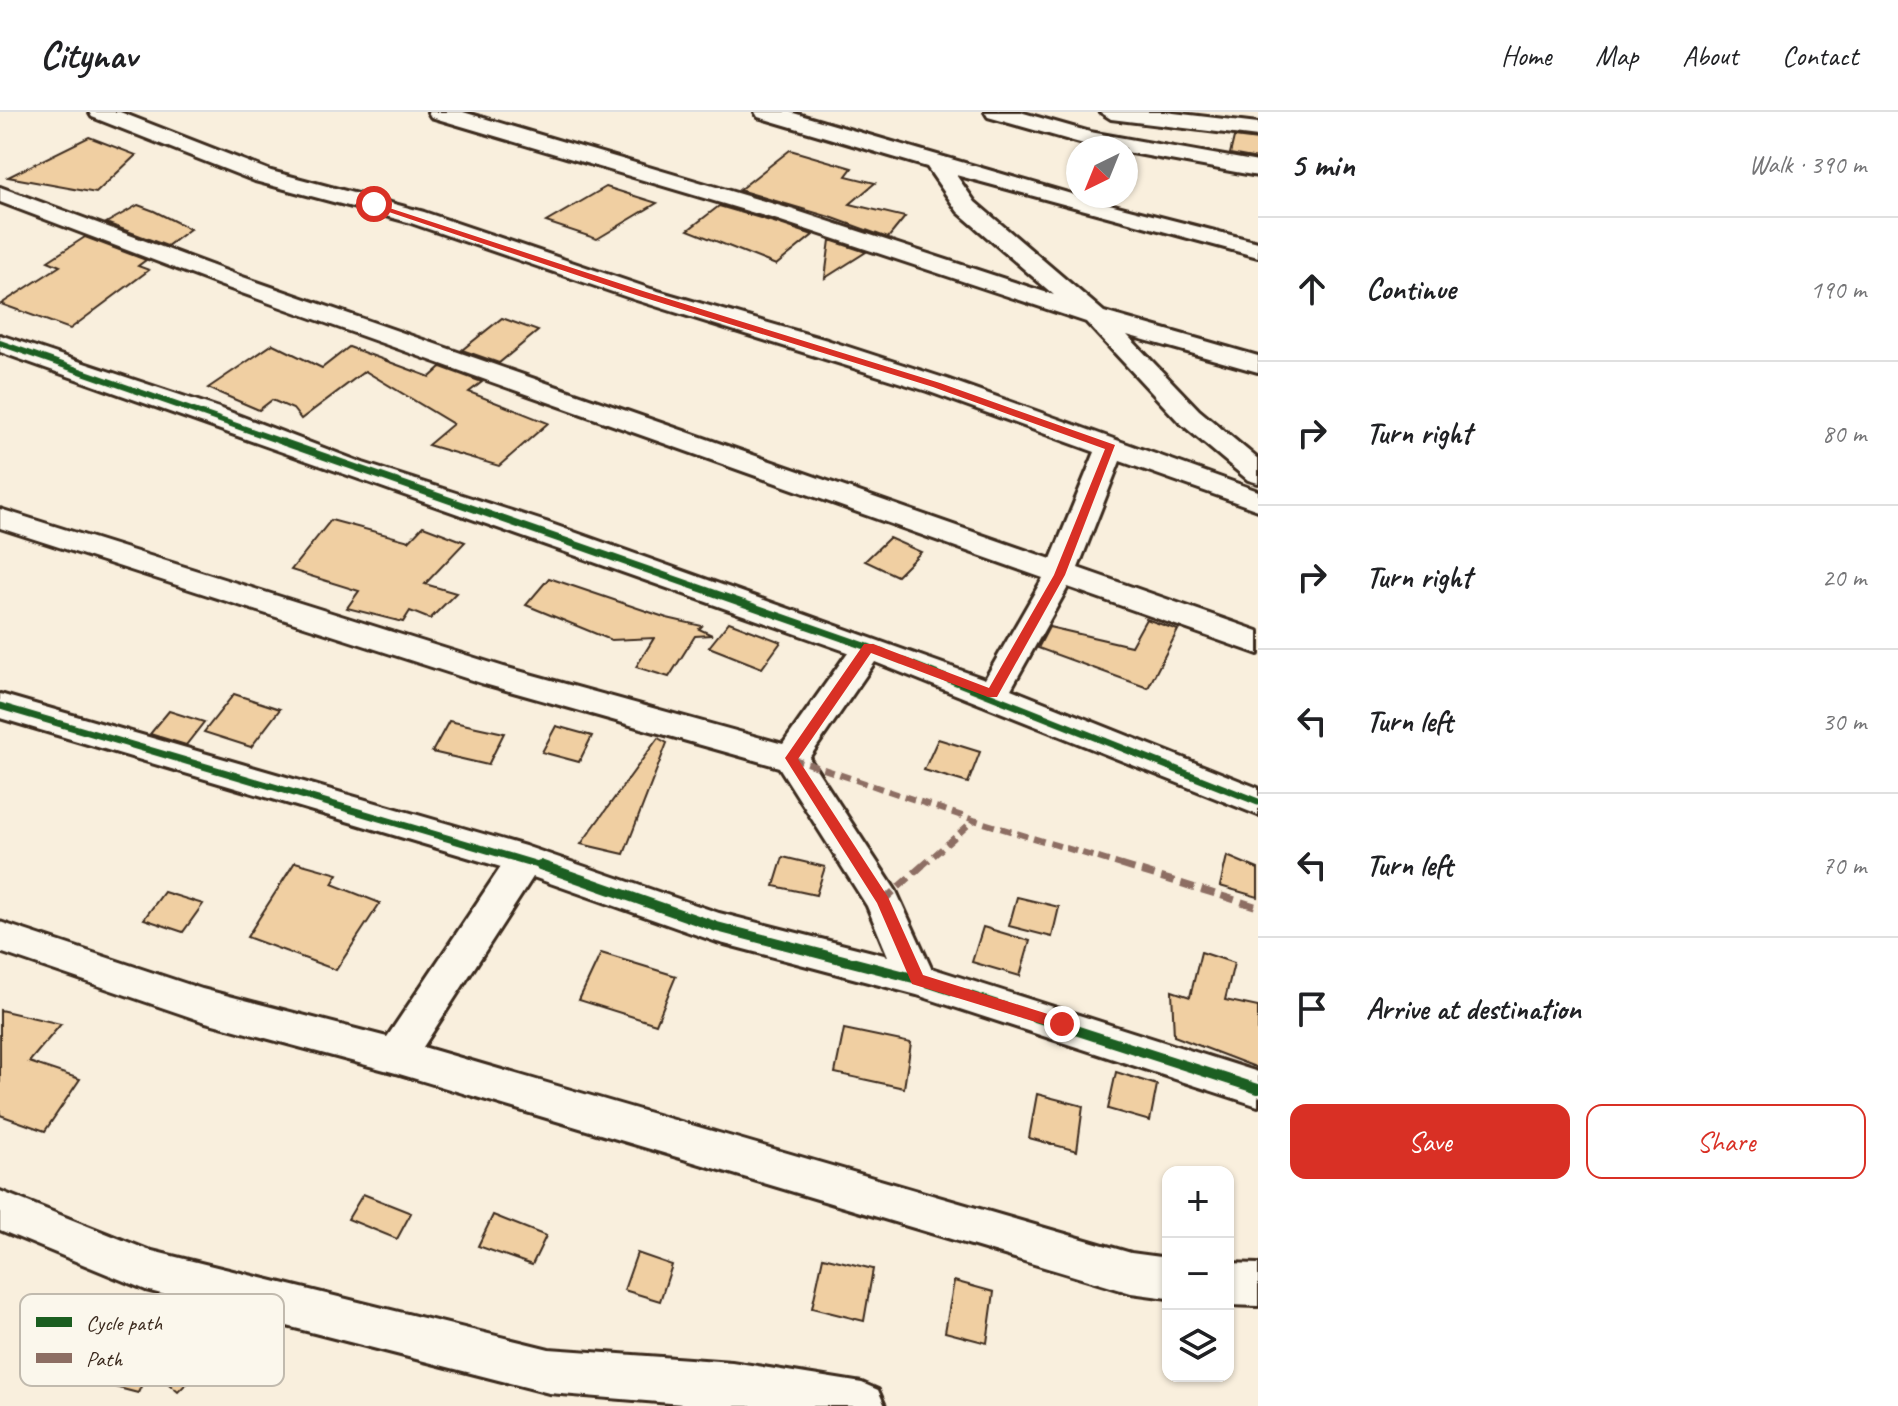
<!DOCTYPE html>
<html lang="en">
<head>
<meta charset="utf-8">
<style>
  :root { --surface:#fff; --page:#f2f2f2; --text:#202124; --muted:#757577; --line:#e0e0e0; --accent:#d93025 }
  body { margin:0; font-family:Caveat,sans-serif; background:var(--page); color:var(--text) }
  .controls { position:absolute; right:24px; bottom:24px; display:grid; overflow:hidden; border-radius:16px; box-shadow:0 2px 6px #0004 }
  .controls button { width:72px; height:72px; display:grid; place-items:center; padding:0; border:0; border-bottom:2px solid var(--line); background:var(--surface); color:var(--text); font:40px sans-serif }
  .compass { position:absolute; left:1066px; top:24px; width:72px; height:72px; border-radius:50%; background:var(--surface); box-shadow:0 2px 6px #0004; rotate:223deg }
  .stop { position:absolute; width:24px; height:24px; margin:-18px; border:6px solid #d93025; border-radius:50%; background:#fff }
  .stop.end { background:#d93025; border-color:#fff; box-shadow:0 2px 8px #0008 }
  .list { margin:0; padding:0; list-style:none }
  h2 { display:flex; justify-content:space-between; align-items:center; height:104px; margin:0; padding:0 32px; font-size:34px }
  h2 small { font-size:26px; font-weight:400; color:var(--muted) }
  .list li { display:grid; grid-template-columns:52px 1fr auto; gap:24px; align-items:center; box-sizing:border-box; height:144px; padding:0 32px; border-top:2px solid var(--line) }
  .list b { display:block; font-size:30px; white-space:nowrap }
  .list em { font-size:26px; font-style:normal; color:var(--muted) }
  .actions { display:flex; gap:16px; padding:24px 32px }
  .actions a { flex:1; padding:18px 0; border:2px solid var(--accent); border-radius:16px; text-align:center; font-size:28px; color:var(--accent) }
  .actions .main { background:var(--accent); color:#fff }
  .icon { flex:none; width:44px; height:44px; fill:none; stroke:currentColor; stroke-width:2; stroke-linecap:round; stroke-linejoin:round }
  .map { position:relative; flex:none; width:1258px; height:1294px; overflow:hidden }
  header { display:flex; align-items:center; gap:48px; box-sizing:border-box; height:112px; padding:0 40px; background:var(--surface); border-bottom:2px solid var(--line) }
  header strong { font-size:38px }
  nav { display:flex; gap:44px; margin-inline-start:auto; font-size:28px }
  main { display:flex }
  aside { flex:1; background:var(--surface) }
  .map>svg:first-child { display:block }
  .building { fill:#f0cfa2; stroke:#3b2a1e; stroke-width:2 }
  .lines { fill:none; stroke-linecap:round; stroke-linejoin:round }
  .street-casing { stroke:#3b2a1e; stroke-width:6 }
  .street { fill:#fbf7ec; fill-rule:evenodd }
  .quiet-far1 { stroke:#8d6e63; stroke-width:6; stroke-dasharray:11 6; stroke-linecap:butt }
  .quiet { stroke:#8d6e63; stroke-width:7; stroke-dasharray:14 7; stroke-linecap:butt }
  .cycleway-far2-casing { stroke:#fbf7ec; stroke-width:10 }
  .cycleway-far1-casing { stroke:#fbf7ec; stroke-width:12 }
  .cycleway-casing { stroke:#fbf7ec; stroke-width:15 }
  .cycleway-far2 { stroke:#1b5e20; stroke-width:6 }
  .cycleway-far1 { stroke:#1b5e20; stroke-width:7 }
  .cycleway { stroke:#1b5e20; stroke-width:10 }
  .route { fill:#d93025 }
  .key { fill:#fbf7ec; stroke:#c1baae; stroke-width:2 }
  .key-label { font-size:22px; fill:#3b2a1e }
</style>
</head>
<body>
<header>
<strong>Citynav</strong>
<nav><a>Home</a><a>Map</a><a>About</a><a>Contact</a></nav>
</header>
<main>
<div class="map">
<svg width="1258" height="1294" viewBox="0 0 1258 1294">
  <rect width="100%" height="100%" fill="#f9efdd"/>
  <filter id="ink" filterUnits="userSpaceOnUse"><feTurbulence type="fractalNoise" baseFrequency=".0125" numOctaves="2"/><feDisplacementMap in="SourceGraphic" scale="16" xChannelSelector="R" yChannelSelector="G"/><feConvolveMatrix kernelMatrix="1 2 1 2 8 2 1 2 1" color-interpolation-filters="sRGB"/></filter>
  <g filter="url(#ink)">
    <g class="building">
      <polygon points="89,25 136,43 96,81 8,65"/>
      <polygon points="1234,25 1258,28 1258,47 1230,42"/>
      <polygon points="790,38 852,56 846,64 875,71 850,92 905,105 888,126 833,106 739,78"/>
      <polygon points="606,75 657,91 597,127 546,110"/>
      <polygon points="138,93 154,99 190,117 167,134 106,111"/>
      <polygon points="719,94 777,111 813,123 776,153 688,118"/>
      <polygon points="85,125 146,148 138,154 149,158 70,217 1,192 60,154 48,149"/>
      <polygon points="830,128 866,140 825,166"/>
      <polygon points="502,206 538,219 499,251 462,238"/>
      <polygon points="273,232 322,256 349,235 430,265 441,255 482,270 469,280 548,311 499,354 428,333 453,312 365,259 301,307 293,297 272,288 259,298 208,276"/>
      <polygon points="331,408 409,429 423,414 465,430 425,472 456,481 430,507 410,499 403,510 347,496 359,479 291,458"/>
      <polygon points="889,426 921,440 897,464 865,449"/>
      <polygon points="549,466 667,506 702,514 699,517 712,523 695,524 669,565 636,555 654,526 611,528 526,493"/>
      <polygon points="1146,507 1178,518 1148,576 1038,536 1049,515 1131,534"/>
      <polygon points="729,510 781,530 762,556 709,535"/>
      <polygon points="234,582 280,597 251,635 204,620"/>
      <polygon points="169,599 204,610 186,633 150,622"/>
      <polygon points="449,609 504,621 488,653 432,640"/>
      <polygon points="556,614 592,624 579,650 542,640"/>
      <polygon points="658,626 667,631 624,742 581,732"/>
      <polygon points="938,627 980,640 968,671 924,658"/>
      <polygon points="1227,744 1258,757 1258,785 1220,774"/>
      <polygon points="783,745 825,755 816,783 774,774"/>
      <polygon points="295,750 338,762 332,772 380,791 336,858 247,825"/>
      <polygon points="164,780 203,792 183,820 144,807"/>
      <polygon points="1017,785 1059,795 1052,825 1009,814"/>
      <polygon points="983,815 1030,829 1020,864 972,850"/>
      <polygon points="1201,840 1234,851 1225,888 1258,895 1258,956 1174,924 1172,879 1190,885"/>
      <polygon points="601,841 676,864 656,912 579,888"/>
      <polygon points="0,898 61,912 29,950 80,967 45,1019 0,1003"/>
      <polygon points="844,917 911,931 904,976 835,961"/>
      <polygon points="1116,960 1157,973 1150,1009 1108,997"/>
      <polygon points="1037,982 1083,994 1077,1039 1029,1026"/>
      <polygon points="363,1082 411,1101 397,1127 348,1107"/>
      <polygon points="493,1103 546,1124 532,1153 478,1134"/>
      <polygon points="637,1141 672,1153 660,1189 624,1178"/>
      <polygon points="823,1145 873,1157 864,1209 812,1196"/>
      <polygon points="954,1169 994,1180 987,1231 945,1220"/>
      <polygon points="186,1229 209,1249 178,1280 155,1260"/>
      <polygon points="108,1236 153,1248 138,1281 92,1269"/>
    </g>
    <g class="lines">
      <defs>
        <g id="street">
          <polygon points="89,0 120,0 271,59 424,100 651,177 827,228 947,267 1258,379 1258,398 1120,349 1078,456 1258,519 1258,542 1068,475 1011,577 1258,676 1258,703 875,550 809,646 896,779 931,856 1258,960 1258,994 917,883 717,830 533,765 423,935 1131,1141 1168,1146 1168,1186 1131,1181 396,961 202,909 0,840 0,810 202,877 387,925 501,755 0,606 0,582 525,734 719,801 888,844 867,794 779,655 481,571 0,416 0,397 504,555 783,632 848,540 0,240 0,223 222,297 363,351 546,410 985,567 1043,466 222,174 0,90 0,75 240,164 1051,447 1095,340 927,279 633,187 408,110 255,69 92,5"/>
          <polygon points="428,0 463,0 794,98 1054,183 958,100 927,55 758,5 755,0 790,0 1078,84 1258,130 1258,145 956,63 975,90 1104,200 1258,244 1258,260 1127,223 1199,298 1258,347 1258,371 1248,368 1179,310 1086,210 778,108 431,5"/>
          <polygon points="985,0 1020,0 1090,20 1258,50 1258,64 1126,40 1126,36 1087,33 988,5"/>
          <polygon points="1100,0 1165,0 1258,11 1258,25 1111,7"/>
          <polygon points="0,1079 148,1138 549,1237 732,1250 862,1271 878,1278 885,1294 707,1294 549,1281 146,1178 0,1118"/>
          <polygon points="1228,1151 1258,1152 1258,1194 1228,1193"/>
        </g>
      </defs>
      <use href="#street" class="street-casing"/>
      <use href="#street" class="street"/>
      <g class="quiet-far1">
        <polyline points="791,646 974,708 1128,755"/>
        <polyline points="921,755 974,708"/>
      </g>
      <g class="quiet">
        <polyline points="1121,753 1258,795"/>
        <polyline points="883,789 923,753"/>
      </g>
      <defs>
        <polyline id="cycleway-far2" points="0,231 288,332"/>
        <g id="cycleway-far1">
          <polyline points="283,330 868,535 1258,690"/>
          <polyline points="0,594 545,755"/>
        </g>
        <polyline id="cycleway" points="540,753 717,815 917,867 1258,977"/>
      </defs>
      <use href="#cycleway-far2" class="cycleway-far2-casing"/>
      <use href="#cycleway-far1" class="cycleway-far1-casing"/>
      <use href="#cycleway" class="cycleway-casing"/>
      <use href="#cycleway-far2" class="cycleway-far2"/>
      <use href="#cycleway-far1" class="cycleway-far1"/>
      <use href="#cycleway" class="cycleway"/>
    </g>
  </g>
  <polygon class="route" points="371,90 646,180 940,271 1115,333 1065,463 997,585 988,585 871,541 798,647 888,785 923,863 1067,908 1067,917 1062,918 912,872 877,791 785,646 864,532 873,532 989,576 1054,463 1105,337 933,275 639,184 371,94"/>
  <rect x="20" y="1182" width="264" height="92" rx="12" class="key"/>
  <rect x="36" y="1205" width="36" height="10" fill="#1b5e20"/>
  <rect x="36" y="1241" width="36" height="10" fill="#8d6e63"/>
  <g class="key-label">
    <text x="86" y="1218">Cycle path</text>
    <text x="86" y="1254">Path</text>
  </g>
</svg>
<div class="controls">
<button>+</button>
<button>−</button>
<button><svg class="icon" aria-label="layers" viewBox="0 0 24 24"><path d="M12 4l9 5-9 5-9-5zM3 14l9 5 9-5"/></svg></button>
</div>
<svg class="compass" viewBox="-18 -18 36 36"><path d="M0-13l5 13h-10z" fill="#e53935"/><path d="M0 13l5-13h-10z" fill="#757577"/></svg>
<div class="stop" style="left:374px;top:92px"></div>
<div class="stop end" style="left:1062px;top:912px"></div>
</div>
<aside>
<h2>5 min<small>Walk · 390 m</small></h2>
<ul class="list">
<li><svg class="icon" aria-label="ahead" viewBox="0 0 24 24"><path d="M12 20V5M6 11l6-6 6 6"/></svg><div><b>Continue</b></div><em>190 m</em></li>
<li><svg class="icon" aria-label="right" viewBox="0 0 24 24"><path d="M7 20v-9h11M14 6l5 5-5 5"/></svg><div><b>Turn right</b></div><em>80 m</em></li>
<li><svg class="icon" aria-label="right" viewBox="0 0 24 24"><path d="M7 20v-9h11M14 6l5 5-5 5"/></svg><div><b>Turn right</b></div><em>20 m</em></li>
<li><svg class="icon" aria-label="left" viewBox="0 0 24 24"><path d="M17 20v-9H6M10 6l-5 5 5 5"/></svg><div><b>Turn left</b></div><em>30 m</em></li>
<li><svg class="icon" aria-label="left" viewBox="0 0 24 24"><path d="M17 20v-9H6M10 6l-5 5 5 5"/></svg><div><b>Turn left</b></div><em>70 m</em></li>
<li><svg class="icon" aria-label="arrive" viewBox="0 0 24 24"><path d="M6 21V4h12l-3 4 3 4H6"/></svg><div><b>Arrive at destination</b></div></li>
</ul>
<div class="actions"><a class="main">Save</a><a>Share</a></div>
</aside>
</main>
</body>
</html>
